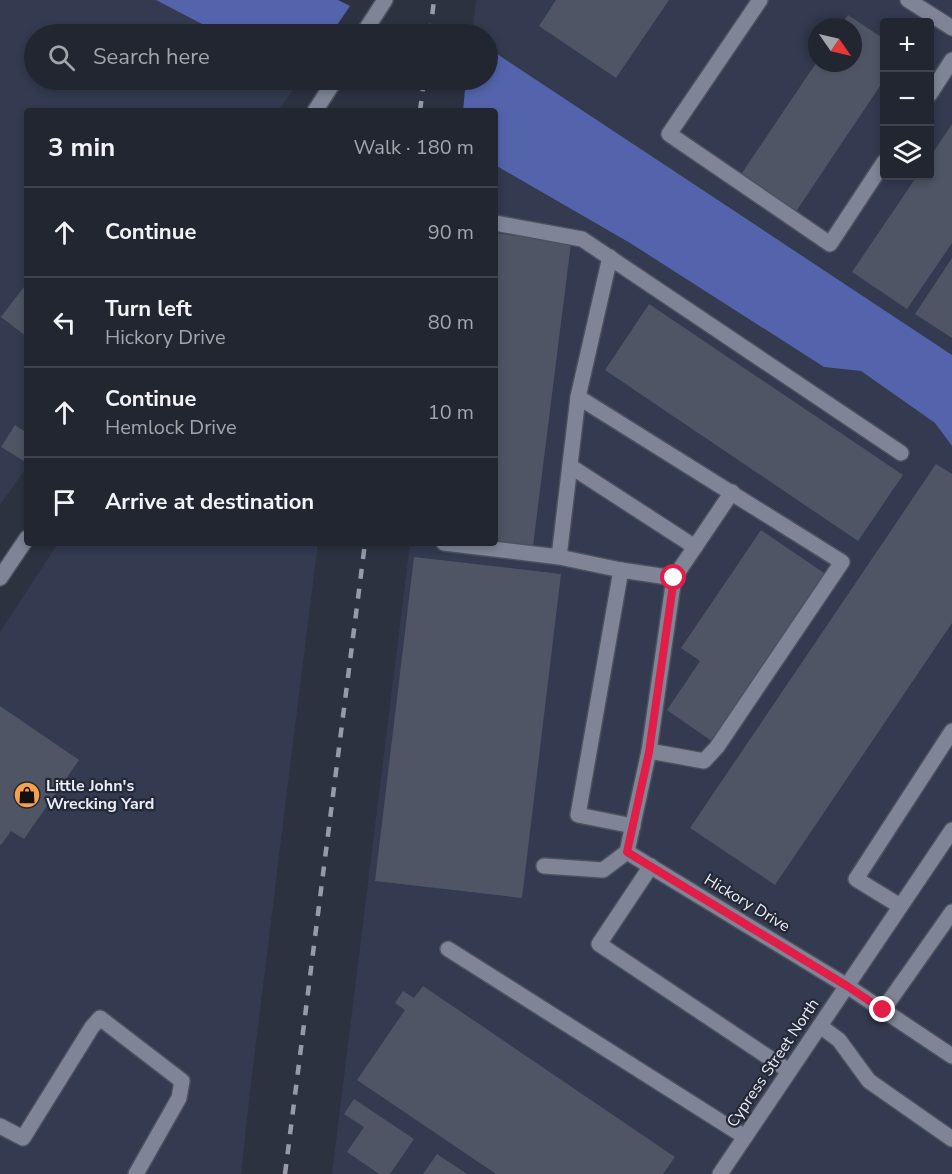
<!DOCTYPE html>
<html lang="en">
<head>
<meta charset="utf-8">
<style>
  :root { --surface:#222631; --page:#2e323d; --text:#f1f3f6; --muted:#a2a5ab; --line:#3f434d }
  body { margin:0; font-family:"Nunito Sans",sans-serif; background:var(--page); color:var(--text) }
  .controls { position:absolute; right:18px; top:18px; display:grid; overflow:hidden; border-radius:6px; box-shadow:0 3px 9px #0003 }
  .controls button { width:54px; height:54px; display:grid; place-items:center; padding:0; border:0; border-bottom:2px solid var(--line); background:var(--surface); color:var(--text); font:30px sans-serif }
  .compass { position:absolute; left:808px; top:18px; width:54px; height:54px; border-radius:50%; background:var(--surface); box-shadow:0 3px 9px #0003; rotate:124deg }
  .stop { position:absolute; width:18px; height:18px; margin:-14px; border:4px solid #e11d48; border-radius:50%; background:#fff }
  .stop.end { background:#e11d48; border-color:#fff; box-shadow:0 2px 6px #0008 }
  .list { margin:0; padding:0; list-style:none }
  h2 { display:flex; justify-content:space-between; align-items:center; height:78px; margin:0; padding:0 24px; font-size:26px }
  h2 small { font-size:20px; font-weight:400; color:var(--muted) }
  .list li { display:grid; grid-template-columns:39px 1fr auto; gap:18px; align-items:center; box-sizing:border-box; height:90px; padding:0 24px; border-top:2px solid var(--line) }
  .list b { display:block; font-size:22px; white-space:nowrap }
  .list p { margin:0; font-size:20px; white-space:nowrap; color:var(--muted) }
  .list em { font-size:20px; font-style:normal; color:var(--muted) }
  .icon { flex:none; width:33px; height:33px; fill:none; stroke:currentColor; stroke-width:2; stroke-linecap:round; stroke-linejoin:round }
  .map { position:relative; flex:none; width:952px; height:1174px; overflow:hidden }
  .search { position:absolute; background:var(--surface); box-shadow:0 3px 9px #0003; left:24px; top:24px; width:474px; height:66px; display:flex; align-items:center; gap:15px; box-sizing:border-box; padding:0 21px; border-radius:33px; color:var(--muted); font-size:22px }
  .panel { position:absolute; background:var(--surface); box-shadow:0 3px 9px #0003; left:24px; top:108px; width:474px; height:438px; border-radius:6px }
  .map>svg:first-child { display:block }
  .built { fill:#343a4f; fill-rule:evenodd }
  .forest { fill:#5364ac }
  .building { fill:#505566 }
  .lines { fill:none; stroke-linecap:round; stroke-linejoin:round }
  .minor-casing { stroke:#4d515e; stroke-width:18 }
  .minor { stroke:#7f8597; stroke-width:15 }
  .rail { stroke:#979ba7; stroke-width:4.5; stroke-dasharray:10 10; stroke-linecap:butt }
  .route { stroke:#e11d48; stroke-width:8 }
  .labels { text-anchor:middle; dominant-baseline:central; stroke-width:4.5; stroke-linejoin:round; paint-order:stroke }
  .poi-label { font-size:16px; font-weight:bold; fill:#e9ecf6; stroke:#242837; text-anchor:start }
  .street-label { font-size:16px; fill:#e9ecf6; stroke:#242837 }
</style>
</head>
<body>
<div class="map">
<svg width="952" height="1174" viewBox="0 0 952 1174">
  <rect width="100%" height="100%" fill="#2d3241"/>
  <g class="built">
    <polygon points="0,0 156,0 221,34 34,34 34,80 300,80 278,111 27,111 27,467 0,505"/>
    <path d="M 476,0 L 952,0 L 952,355 L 488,48 L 488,34 L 472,34 ZM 884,22 L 930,22 L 930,176 L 884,176 ZM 817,27 L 853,27 L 853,63 L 817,63 Z"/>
    <polygon points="495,165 630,243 824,367 861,371 935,423 952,446 952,1174 332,1174 410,543 495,543"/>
    <polygon points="58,543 318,543 252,1074 241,1174 0,1174 0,632"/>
  </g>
  <g class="forest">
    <polygon points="156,0 338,0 350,6 331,34 221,34"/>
    <polygon points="488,48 952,355 952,446 935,423 861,371 824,367 630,243 495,165 495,111 463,111 466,80 488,80"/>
  </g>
  <g class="building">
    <polygon points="556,0 669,0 616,78 539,26"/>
    <polygon points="848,15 884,39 884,80 795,213 740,176 816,63 853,63 853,27 840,27"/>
    <polygon points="952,124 952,243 907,309 852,272 917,176 930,176 930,157"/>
    <polygon points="495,233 571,243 533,546 495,541"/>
    <polygon points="952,258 952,338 915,314"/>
    <polygon points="27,283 27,337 1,317"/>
    <polygon points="649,304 903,475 858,541 605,370"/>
    <polygon points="15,425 27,433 27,456 24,461 1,447"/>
    <polygon points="936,464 952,474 952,623 775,885 690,828"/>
    <polygon points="761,530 827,575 713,742 667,710 700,661 681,648"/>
    <polygon points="414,557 561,574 522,898 375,881"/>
    <polygon points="0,706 79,760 24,839 11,831 1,845 0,844"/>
    <polygon points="423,986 675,1157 663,1174 496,1174 357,1080 405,1010 395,1003 403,991 414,998"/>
    <polygon points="354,1099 414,1139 390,1174 379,1174 347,1152 364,1127 344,1114"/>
    <polygon points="437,1154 467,1174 423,1174"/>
  </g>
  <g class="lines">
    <defs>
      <g id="minor">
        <polyline points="760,0 669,134 830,244 884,162"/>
        <polyline points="908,0 952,28"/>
        <polyline points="363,34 385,0"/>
        <polyline points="930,94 952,60"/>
        <polyline points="315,111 335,80"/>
        <polyline points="495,223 582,239 901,453"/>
        <polyline points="578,397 610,257"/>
        <polyline points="570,466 695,547"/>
        <polyline points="444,543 559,557 578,397 842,562 717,747 704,761 649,751"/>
        <polyline points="559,557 621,570 674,578"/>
        <polyline points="621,570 578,815 633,826"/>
        <polyline points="0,578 27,538"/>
        <polyline points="627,852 847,986 952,1056"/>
        <polyline points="544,866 603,870 627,852 649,751 674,578 732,492"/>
        <polyline points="651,866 599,944 789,1071"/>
        <polyline points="900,906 856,879 952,731"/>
        <polyline points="448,949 745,1137"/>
        <polyline points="883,1010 952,912"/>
        <polyline points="820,1026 839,1040 869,1081 952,1139"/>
        <polyline points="0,1126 23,1138 92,1027 100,1018 182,1081 179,1098 136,1174"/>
        <polyline points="720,1174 952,830"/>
      </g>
    </defs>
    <use href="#minor" class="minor-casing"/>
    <use href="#minor" class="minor"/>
    <g class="rail">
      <polyline points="430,34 434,0"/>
      <polyline points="420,111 424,80"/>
      <polyline points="285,1174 365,543"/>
    </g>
  </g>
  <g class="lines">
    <polyline class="route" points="674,578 649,752 627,852 847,986 883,1010"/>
  </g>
  <defs>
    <symbol id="shop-disc" viewBox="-11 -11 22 22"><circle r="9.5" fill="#f8a04b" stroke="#242837"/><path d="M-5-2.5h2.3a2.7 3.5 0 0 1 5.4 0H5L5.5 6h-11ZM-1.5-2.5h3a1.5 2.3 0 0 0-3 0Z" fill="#111"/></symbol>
  </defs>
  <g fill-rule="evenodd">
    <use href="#shop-disc" x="12" y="780" width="30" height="30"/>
  </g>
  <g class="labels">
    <g class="poi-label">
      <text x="46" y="786">Little John's<tspan x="46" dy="18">Wrecking Yard</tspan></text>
    </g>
    <g class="street-label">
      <text transform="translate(747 903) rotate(31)">Hickory Drive</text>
      <text transform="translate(773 1063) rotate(-56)">Cypress Street North</text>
    </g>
  </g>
</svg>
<div class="controls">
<button>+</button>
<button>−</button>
<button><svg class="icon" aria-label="layers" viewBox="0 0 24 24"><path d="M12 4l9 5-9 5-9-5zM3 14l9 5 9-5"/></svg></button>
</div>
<svg class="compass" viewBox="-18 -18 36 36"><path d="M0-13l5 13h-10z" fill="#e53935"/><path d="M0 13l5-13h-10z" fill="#a2a5ab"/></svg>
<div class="stop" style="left:674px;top:578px"></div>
<div class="stop end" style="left:883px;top:1010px"></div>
<div class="search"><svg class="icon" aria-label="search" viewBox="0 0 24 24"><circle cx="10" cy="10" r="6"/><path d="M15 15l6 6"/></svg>Search here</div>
<section class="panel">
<h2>3 min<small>Walk · 180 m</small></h2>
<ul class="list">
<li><svg class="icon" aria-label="ahead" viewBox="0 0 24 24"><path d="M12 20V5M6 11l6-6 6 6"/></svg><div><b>Continue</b></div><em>90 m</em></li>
<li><svg class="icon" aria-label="left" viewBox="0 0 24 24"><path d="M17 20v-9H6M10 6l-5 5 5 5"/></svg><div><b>Turn left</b><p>Hickory Drive</p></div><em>80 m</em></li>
<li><svg class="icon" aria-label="ahead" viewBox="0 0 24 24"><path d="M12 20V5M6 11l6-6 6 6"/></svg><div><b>Continue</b><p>Hemlock Drive</p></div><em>10 m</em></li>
<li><svg class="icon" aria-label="arrive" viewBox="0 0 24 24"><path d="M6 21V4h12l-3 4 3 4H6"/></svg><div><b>Arrive at destination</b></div></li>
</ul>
</section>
</div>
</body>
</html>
